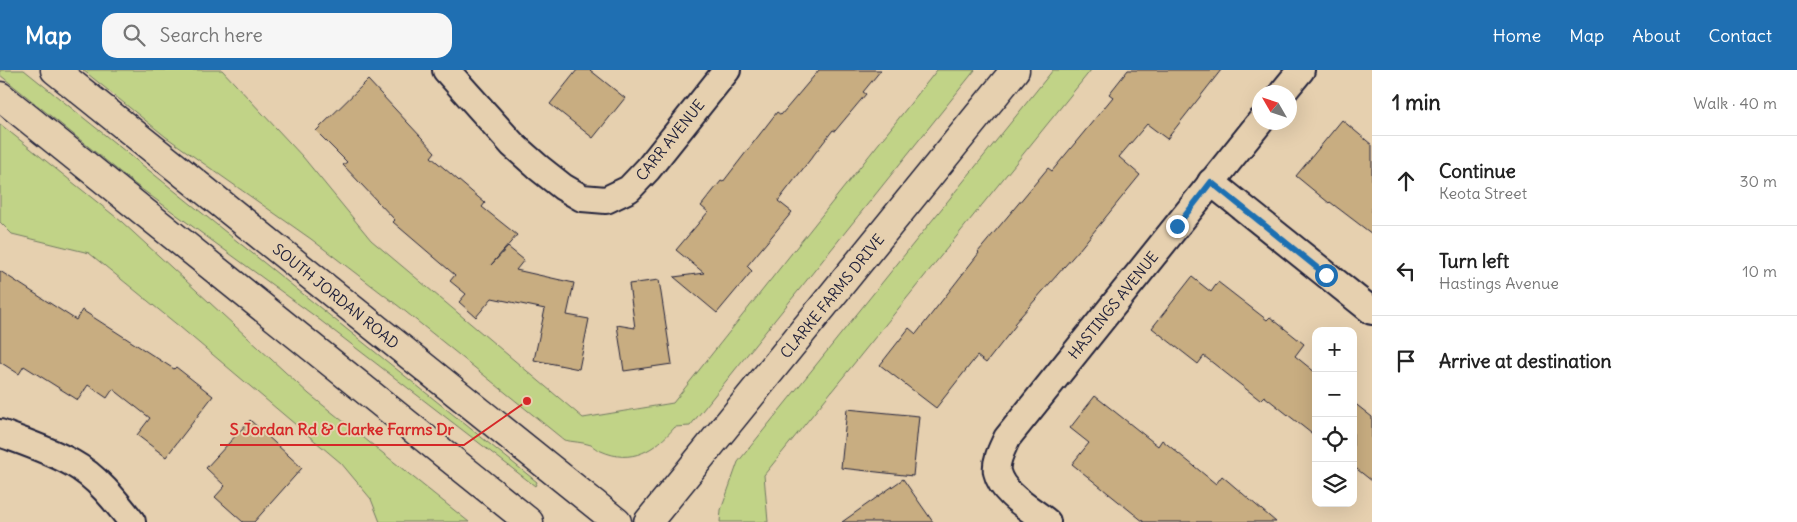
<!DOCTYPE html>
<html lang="en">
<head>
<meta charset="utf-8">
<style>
  :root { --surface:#fff; --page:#f6f6f6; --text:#222; --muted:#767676; --line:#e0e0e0; --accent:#1f6fb2 }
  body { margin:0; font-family:Delius,sans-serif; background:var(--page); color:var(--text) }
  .controls { position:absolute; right:15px; bottom:15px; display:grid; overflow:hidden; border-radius:10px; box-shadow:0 5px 20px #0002 }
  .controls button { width:45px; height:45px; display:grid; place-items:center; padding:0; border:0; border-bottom:1px solid var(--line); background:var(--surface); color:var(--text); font:25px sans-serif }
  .compass { position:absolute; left:1252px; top:15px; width:45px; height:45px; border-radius:50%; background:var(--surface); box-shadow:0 5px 20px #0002; rotate:309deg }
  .stop { position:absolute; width:15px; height:15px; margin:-11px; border:4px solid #1f6fb2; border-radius:50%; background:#fff }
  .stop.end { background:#1f6fb2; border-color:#fff; box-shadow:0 1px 5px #0008 }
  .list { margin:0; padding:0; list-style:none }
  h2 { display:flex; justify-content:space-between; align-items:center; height:65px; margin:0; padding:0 20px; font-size:21px }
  h2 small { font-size:16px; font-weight:400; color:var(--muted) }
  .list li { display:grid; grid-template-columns:32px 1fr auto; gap:15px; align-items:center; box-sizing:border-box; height:90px; padding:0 20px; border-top:1px solid var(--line) }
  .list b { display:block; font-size:19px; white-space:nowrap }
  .list p { margin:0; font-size:16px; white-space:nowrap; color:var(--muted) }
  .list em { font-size:16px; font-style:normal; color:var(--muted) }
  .icon { flex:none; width:28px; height:28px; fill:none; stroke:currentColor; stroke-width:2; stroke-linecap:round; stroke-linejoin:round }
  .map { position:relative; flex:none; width:1372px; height:452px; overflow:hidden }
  header { display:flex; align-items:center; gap:30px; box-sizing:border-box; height:70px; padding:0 25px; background:var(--accent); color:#fff }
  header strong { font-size:24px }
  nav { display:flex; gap:28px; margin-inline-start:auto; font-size:18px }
  .search { width:350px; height:45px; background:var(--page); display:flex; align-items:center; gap:12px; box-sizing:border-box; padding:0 18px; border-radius:15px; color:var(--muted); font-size:19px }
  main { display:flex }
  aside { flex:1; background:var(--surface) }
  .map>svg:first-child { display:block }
  .green { fill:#c1d387; stroke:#727a61 }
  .building { fill:#c8ad81; stroke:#22223b }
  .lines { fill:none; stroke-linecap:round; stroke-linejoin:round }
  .minor-casing { stroke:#22223b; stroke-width:30 }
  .tertiary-casing { stroke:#22223b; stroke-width:31 }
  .primary-casing { stroke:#22223b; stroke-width:31 }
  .minor { stroke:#e6d0af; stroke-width:26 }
  .tertiary { stroke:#e6d0af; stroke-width:28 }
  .primary { stroke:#e6d0af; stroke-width:28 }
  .route { stroke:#1f6fb2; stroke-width:6 }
  .labels { text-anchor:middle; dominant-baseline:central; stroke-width:4; stroke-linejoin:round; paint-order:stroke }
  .street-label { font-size:15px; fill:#22223b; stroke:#e6d0af }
  .leader { fill:none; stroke:#d62828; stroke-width:2 }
  .callout-dot { fill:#d62828; stroke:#e6d0af; stroke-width:2 }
  .callout-label { font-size:16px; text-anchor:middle; font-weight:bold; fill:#d62828; stroke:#e6d0af; stroke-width:4; stroke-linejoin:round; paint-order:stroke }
</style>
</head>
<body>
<header>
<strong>Map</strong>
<div class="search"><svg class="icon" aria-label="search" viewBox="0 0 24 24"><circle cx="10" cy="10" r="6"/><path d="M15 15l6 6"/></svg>Search here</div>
<nav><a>Home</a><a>Map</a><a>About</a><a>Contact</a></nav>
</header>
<main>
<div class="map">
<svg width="1372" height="452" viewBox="0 0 1372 452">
  <rect width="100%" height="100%" fill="#e6d0af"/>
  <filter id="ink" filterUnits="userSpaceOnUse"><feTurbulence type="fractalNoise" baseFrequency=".02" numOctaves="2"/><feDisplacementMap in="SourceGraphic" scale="10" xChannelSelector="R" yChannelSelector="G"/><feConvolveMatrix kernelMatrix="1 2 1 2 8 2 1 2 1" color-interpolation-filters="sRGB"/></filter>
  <g filter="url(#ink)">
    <g class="green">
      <polygon points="0,0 24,0 537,412 535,416 312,244 136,115 0,5"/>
      <path d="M 83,0 L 222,0 L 303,87 L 371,170 L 583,348 L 673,333 L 937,0 L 975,0 L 690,356 L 675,357 C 655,380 632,395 601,381 C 597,380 594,377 591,375 C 583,372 572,372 564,370 L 401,238 L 311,169 L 166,67 Z"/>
      <polygon points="1053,0 1091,0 764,405 768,452 720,452 721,440 738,392"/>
      <polygon points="0,54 122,152 309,324 469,452 380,452 371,429 341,393 180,257 89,183 12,164 0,152"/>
    </g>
    <g class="building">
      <polygon points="577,0 590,0 625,28 593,68 550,34"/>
      <polygon points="819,0 881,0 863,22 866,24 835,61 833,60 778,131 792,142 747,196 752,201 717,243 674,207 704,203 676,180 708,142 701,136 721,111 723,112 777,42 781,45"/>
      <polygon points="1128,0 1221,0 1167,69 1147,54 1119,87 1140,105 1079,180 1014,254 1016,255 986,293 977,286 936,338 880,295 909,258 916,264 979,183 978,182 1048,98 1052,101 1113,27 1109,24"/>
      <polygon points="368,10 435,82 431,87 485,133 482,137 517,165 491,195 508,177 524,190 516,200 574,213 567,245 589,249 579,299 534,290 545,239 492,228 476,247 459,232 466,224 450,211 455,205 393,152 395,150 343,95 347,92 316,61"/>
      <polygon points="1342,50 1372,75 1372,164 1330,132 1329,133 1296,106"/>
      <polygon points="0,201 76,250 82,240 174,299 176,297 213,326 166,387 137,365 150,348 113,319 107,328 88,315 78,330 24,296 19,304 0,292"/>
      <polygon points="1192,207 1211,222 1218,212 1267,250 1270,247 1304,274 1295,286 1316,303 1316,367 1264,326 1260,330 1204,286 1198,294 1152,258"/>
      <polygon points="659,210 672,294 624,301 617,255 635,258 629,214"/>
      <polygon points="1095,326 1158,376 1162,370 1216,414 1222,406 1276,452 1144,452 1072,394 1089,373 1070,358"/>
      <polygon points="1353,332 1372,347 1372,411 1353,396"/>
      <polygon points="847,339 919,346 913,406 841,398"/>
      <polygon points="250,350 302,398 254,452 243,452 215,427 225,416 206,398"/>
      <polygon points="903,409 933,452 842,452"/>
    </g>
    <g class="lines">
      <defs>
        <g id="minor">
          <polyline points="446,0 513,75 539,98 563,117 582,128 606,130 629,119 648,99 727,0"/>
          <polyline points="1283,22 1301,0"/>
          <polyline points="1211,112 1372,241"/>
          <path d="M 0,363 C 24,372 49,380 72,393 C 96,406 115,430 132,452"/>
          <path d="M 1047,452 C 1031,439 1002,424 997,402 C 995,391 1003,377 1007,368 L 1260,52"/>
        </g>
        <polyline id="tertiary" points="648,452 1015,0"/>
        <g id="primary">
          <polyline points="55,0 617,452"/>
          <polyline points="0,26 529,452"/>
        </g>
      </defs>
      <use href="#minor" class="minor-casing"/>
      <use href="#tertiary" class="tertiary-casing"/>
      <use href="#primary" class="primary-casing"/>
      <use href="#minor" class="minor"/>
      <use href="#tertiary" class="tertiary"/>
      <use href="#primary" class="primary"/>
    </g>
  </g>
  <g class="lines" filter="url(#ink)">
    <polyline class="route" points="1177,156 1211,112 1326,205"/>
  </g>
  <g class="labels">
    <g class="street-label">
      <text transform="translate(670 70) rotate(-51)">CARR AVENUE</text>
      <text transform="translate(336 226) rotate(39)">SOUTH JORDAN ROAD</text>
      <text transform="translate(832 226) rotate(-51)">CLARKE FARMS DRIVE</text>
      <text transform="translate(1113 235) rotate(-51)">HASTINGS AVENUE</text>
    </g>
  </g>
  <path class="leader" d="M527 331L464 375H220"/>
  <circle class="callout-dot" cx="527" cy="331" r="5"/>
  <g class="callout-label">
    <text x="342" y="365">S Jordan Rd &amp; Clarke Farms Dr</text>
  </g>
</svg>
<div class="controls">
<button>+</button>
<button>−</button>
<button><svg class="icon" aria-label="locate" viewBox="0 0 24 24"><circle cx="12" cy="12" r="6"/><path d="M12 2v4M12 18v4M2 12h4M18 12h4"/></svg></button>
<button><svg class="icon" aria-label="layers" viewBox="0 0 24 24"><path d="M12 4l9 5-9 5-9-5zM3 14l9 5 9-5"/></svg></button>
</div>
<svg class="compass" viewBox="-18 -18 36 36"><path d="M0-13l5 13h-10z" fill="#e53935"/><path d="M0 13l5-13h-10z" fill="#767676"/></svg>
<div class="stop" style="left:1326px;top:205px"></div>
<div class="stop end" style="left:1177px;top:156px"></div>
</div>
<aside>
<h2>1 min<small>Walk · 40 m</small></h2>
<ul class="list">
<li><svg class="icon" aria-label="ahead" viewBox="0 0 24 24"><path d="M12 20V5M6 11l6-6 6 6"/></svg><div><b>Continue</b><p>Keota Street</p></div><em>30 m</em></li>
<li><svg class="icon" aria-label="left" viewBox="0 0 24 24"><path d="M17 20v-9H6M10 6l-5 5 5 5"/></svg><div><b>Turn left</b><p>Hastings Avenue</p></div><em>10 m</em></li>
<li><svg class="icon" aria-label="arrive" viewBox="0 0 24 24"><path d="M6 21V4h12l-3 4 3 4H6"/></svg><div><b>Arrive at destination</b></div></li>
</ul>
</aside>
</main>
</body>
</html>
